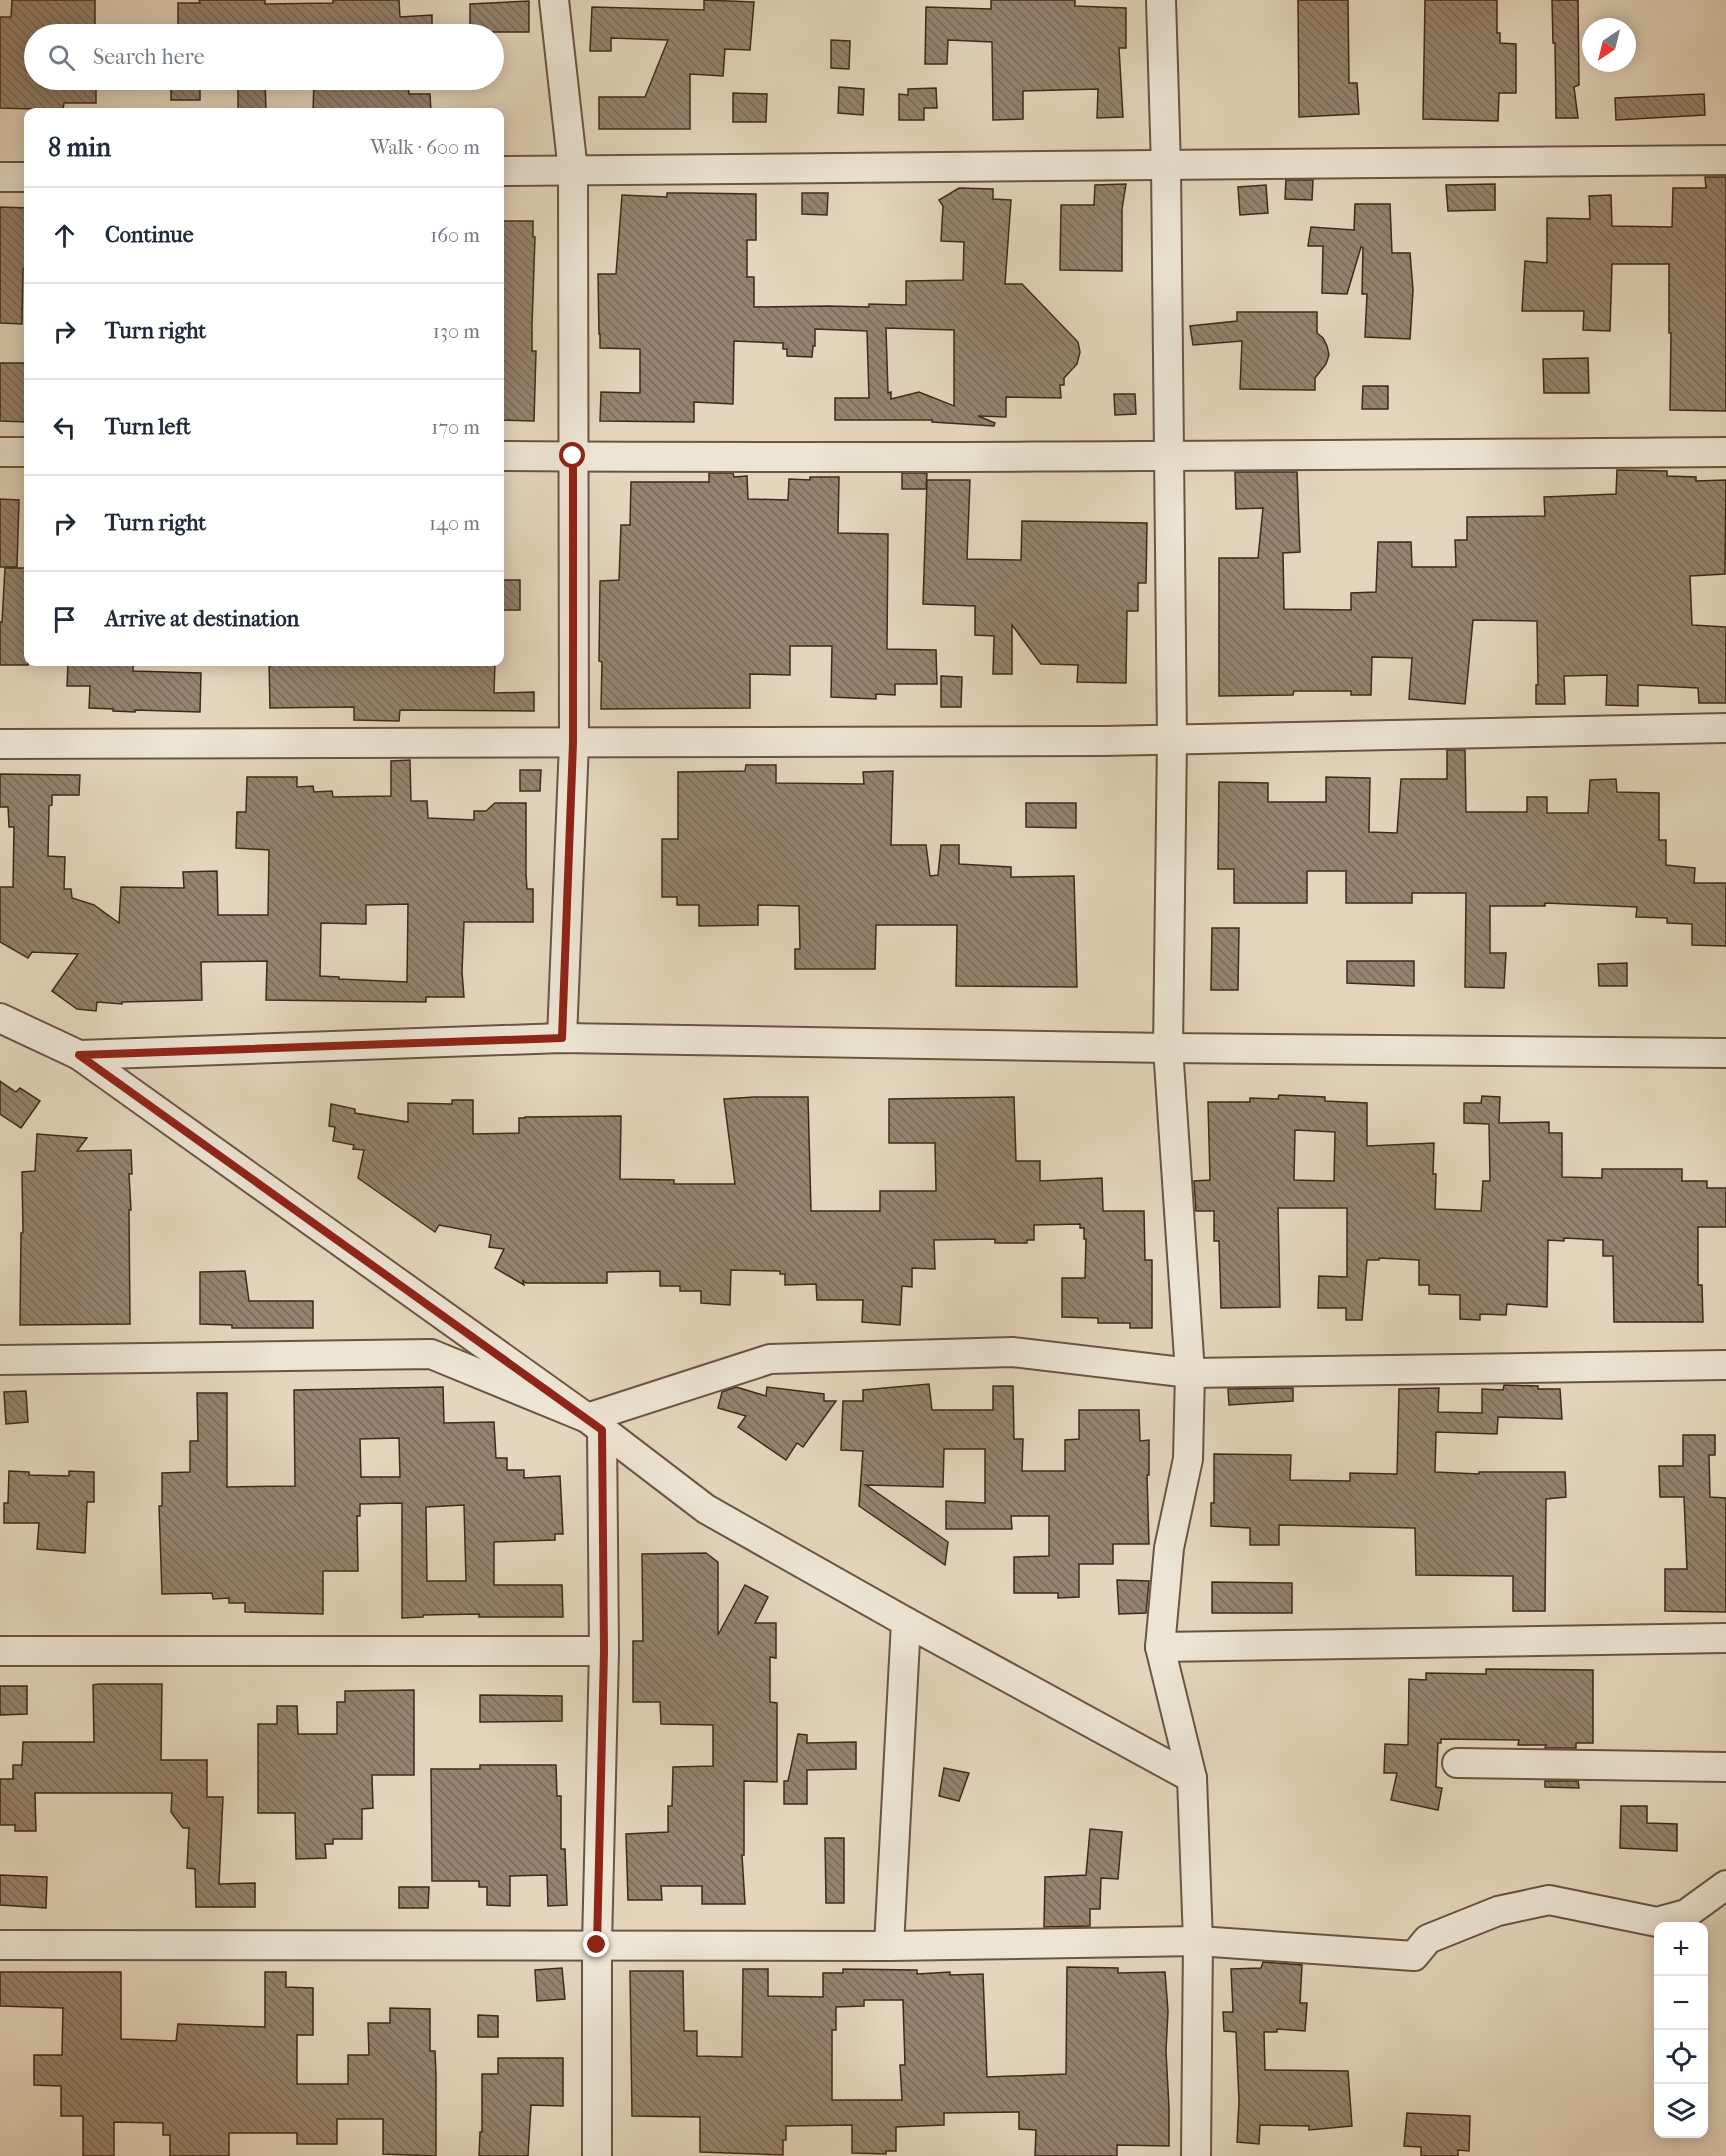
<!DOCTYPE html>
<html lang="en">
<head>
<meta charset="utf-8">
<style>
  body { margin:0; font-family:"IM FELL French Canon",serif; background:#f2f2f3; color:#1f2937 }
  .controls { position:absolute; right:18px; bottom:18px; display:grid; overflow:hidden; border-radius:12px; box-shadow:0 3px 15px #0003 }
  .controls button { width:54px; height:54px; display:grid; place-items:center; padding:0; border:0; border-bottom:2px solid #e0e1e3; background:#fff; color:#1f2937; font:30px sans-serif }
  .compass { position:absolute; left:1582px; top:18px; width:54px; height:54px; border-radius:50%; background:#fff; box-shadow:0 3px 15px #0003; rotate:215deg }
  .stop { position:absolute; width:18px; height:18px; margin:-14px; border:4px solid #8f2418; border-radius:50%; background:#fff }
  .stop.end { background:#8f2418; border-color:#fff; box-shadow:0 2px 6px #0008 }
  .list { margin:0; padding:0; list-style:none }
  h2 { display:flex; justify-content:space-between; align-items:center; height:78px; margin:0; padding:0 24px; font-size:26px }
  h2 small { font-size:20px; font-weight:400; color:#747a83 }
  .list li { display:grid; grid-template-columns:39px 1fr auto; gap:18px; align-items:center; box-sizing:border-box; height:96px; padding:0 24px; border-top:2px solid #e0e1e3 }
  .list b { display:block; font-size:22px; white-space:nowrap }
  .list em { font-size:20px; font-style:normal; color:#747a83 }
  .icon { flex:none; width:33px; height:33px; fill:none; stroke:currentColor; stroke-width:2; stroke-linecap:round; stroke-linejoin:round }
  .map { position:relative; flex:none; width:1726px; height:2156px; overflow:hidden }
  .search { position:absolute; background:#fff; box-shadow:0 3px 15px #0003; left:24px; top:24px; width:480px; height:66px; display:flex; align-items:center; gap:15px; box-sizing:border-box; padding:0 21px; border-radius:33px; color:#747a83; font-size:22px }
  .panel { position:absolute; background:#fff; box-shadow:0 3px 15px #0003; left:24px; top:108px; width:480px; height:558px; border-radius:12px }
  .map>svg:first-child { display:block }
  .building { fill:url(#building-back-hatch); stroke:#41291a; stroke-width:1.5; fill-rule:evenodd }
  .lines { fill:none; stroke-linecap:round; stroke-linejoin:round }
  .street-casing { stroke:#6a5442; stroke-width:32 }
  .street { stroke:#ede4d3; stroke-width:28 }
  .route { stroke:#8f2418; stroke-width:8 }
</style>
</head>
<body>
<div class="map">
<svg width="1726" height="2156" viewBox="0 0 1726 2156">
  <defs>
    <pattern id="building-back-hatch" width="6" height="6" patternUnits="userSpaceOnUse" patternTransform="scale(1.5)"><rect width="6" height="6" fill="#96826e"/><path d="M-1 5l2 2M0 0l6 6M5-1l2 2" fill="none" stroke="#7c6a5a"/></pattern>
  </defs>
  <rect width="100%" height="100%" fill="#e4d5bc"/>
  <filter id="stains"><feTurbulence type="fractalNoise" baseFrequency=".00333" numOctaves="4"/><feColorMatrix values="0 0 0 0 .2 0 0 0 0 .09 0 0 0 0 .02 0 0 0 .5 -.17"/></filter>
  <radialGradient id="worn" r=".72"><stop offset=".6" stop-color="#630" stop-opacity="0"/><stop offset="1" stop-color="#630" stop-opacity=".3"/></radialGradient>
  <g class="building">
    <polygon points="12,0 95,0 95,34 34,34 34,80 96,80 96,103 64,103 63,110 0,108 0,17 11,17"/>
    <polygon points="199,0 265,0 265,4 333,3 333,0 399,0 400,17 432,15 432,34 307,34 307,31 265,30 265,34 178,34 178,3 200,3"/>
    <polygon points="704,0 754,2 750,50 725,49 723,76 690,74 690,129 599,129 599,97 645,97 668,40 611,38 611,51 590,51 592,7 704,10"/>
    <polygon points="991,0 1075,0 1075,6 1126,8 1126,48 1119,48 1123,117 1097,118 1098,89 1023,91 1023,119 993,120 992,42 948,40 947,64 925,64 926,7 991,9"/>
    <polygon points="1298,0 1348,0 1349,83 1357,83 1359,114 1299,117"/>
    <polygon points="1425,0 1497,0 1497,33 1500,33 1500,43 1516,44 1516,93 1499,93 1498,121 1423,119"/>
    <polygon points="1552,0 1578,0 1579,85 1574,87 1578,118 1556,118 1555,43 1553,43"/>
    <polygon points="529,1 529,32 470,32 470,4"/>
    <polygon points="831,40 850,41 849,69 831,68"/>
    <rect x="171" y="80" width="29" height="20"/>
    <polygon points="238,80 265,80 266,112 238,112"/>
    <polygon points="314,80 401,80 401,82 408,82 409,94 430,94 431,112 313,112"/>
    <polygon points="839,87 864,89 863,115 838,113"/>
    <polygon points="936,88 937,108 924,108 924,120 899,120 899,94 908,95 908,89"/>
    <polygon points="733,93 767,94 766,122 733,122"/>
    <polygon points="1704,94 1705,115 1616,120 1615,98"/>
    <polygon points="1705,177 1726,177 1726,411 1670,410 1671,333 1669,333 1669,264 1612,264 1610,331 1583,330 1584,311 1522,311 1525,261 1547,263 1547,218 1590,219 1589,196 1611,195 1612,226 1672,227 1673,188 1706,188"/>
    <polygon points="1286,180 1313,180 1312,200 1285,199"/>
    <polygon points="1126,184 1122,209 1122,271 1060,270 1061,205 1094,205 1095,185"/>
    <polygon points="1495,184 1495,210 1448,211 1446,185"/>
    <polygon points="1266,185 1268,213 1240,215 1238,187"/>
    <path d="M959,188l34,1v10l18,1 -6,84h17l56,58 2,10 -3,12 -13,14v7h-4l1,13 -55,-1v20l-28,-1 17,7 -1,3 -62,-4v-2h-97v-22h34l-2,-67 -52,-2v17h-2l-1,11 -25,-1v-7h-4v-6l-49,-2 -1,63 -39,-2v20l-94,-1 1,-29 39,1v-44l-40,-1v-14h-1l-1,-60h18l6,-79 45,2v-4h23l66,1v46h-9v37h7v30l74,-1 41,1v-3l37,1v-24l57,-1 1,-38 -23,-1 2,-35 -4,-6zM886,328l68,2v76l-35,-14 -28,7v-7l-3,1z"/>
    <polygon points="802,193 828,193 827,215 802,214"/>
    <polygon points="1355,204 1390,204 1392,253 1410,253 1413,290 1410,339 1365,337 1367,294 1362,294 1363,248 1361,247 1347,294 1322,293 1323,246 1308,246 1311,227 1354,230"/>
    <polygon points="0,207 28,208 25,269 23,269 22,324 0,323"/>
    <polygon points="500,221 533,221 533,237 535,237 532,325 532,351 536,351 534,421 500,420"/>
    <polygon points="1237,312 1317,312 1317,333 1323,338 1327,346 1329,355 1326,364 1315,378 1315,390 1240,389 1242,341 1193,345 1190,326 1237,321"/>
    <polygon points="1588,358 1589,393 1544,393 1543,359"/>
    <polygon points="0,363 28,363 28,422 0,421"/>
    <polygon points="1363,386 1388,386 1388,409 1362,409"/>
    <polygon points="1114,394 1135,394 1136,414 1115,415"/>
    <polygon points="1617,470 1667,471 1667,476 1696,477 1696,481 1726,480 1725,574 1690,576 1692,625 1726,627 1726,703 1699,703 1698,688 1638,685 1638,706 1606,705 1607,675 1564,676 1565,704 1536,704 1536,685 1538,685 1537,621 1473,620 1465,704 1409,699 1412,658 1372,657 1371,695 1351,695 1351,691 1294,691 1293,695 1219,696 1219,558 1258,558 1263,508 1236,509 1235,472 1297,472 1300,552 1283,553 1284,609 1351,610 1351,593 1376,592 1378,542 1411,542 1412,567 1456,567 1455,540 1467,540 1467,517 1545,516 1544,497 1616,494"/>
    <polygon points="709,473 733,473 734,477 747,476 748,499 788,500 789,479 810,480 810,477 839,477 838,533 888,534 887,649 936,650 937,684 895,684 895,695 876,694 876,699 831,697 832,646 790,646 790,675 750,674 750,708 601,709 602,662 599,661 600,581 619,580 621,525 630,525 631,482 709,482"/>
    <polygon points="902,473 927,473 926,489 902,489"/>
    <polygon points="927,480 970,480 967,559 1021,560 1022,521 1147,523 1146,583 1138,583 1138,611 1127,611 1126,683 1077,682 1078,665 1041,664 1012,625 1012,674 993,674 994,636 975,635 975,606 923,604"/>
    <polygon points="0,499 19,500 17,567 0,567"/>
    <polygon points="5,568 28,568 28,665 0,665 0,622 2,622"/>
    <rect x="500" y="580" width="20" height="30"/>
    <polygon points="68,662 133,662 133,671 201,673 200,712 135,710 135,712 113,711 113,709 89,708 90,686 67,686"/>
    <polygon points="269,662 495,662 494,693 534,692 534,711 400,710 399,721 354,720 354,707 270,708"/>
    <polygon points="941,676 962,677 961,707 941,707"/>
    <polygon points="1447,750 1465,750 1466,812 1527,812 1527,797 1547,797 1547,813 1588,813 1590,780 1616,779 1617,792 1659,793 1659,840 1666,840 1666,865 1695,868 1694,883 1726,883 1726,946 1692,945 1692,924 1667,923 1667,918 1636,917 1637,907 1545,903 1545,906 1490,906 1490,953 1506,953 1504,988 1465,987 1466,893 1412,893 1412,903 1346,903 1346,871 1307,871 1307,903 1234,903 1234,869 1218,869 1219,782 1268,783 1268,802 1326,802 1326,777 1370,778 1369,832 1397,833 1401,779 1447,779"/>
    <path d="M410,760l1,41h16l1,17 46,2v-9h12l9,-8h31v71l1,15h6v33h-69l-2,50 2,25h-38v5l-160,-2 1,-39 -66,1 1,38 -80,2v2l-25,-2 -1,9 -19,-2 -25,-18 26,-37 -46,-2 -4,6 -28,-16v-55h13l1,-60h-5l-1,-20h-8v-33l80,1 -1,20h-27v10l-3,1 -1,50 17,1 -1,32h7l1,9 22,7 25,18 2,-36 63,1 -1,-16 34,-1 1,44h50l1,-65 -33,-2 1,-36h9l1,-35h50v10l16,-1 1,6 18,-1 1,6 58,-1v-35zM408,904l-1,78 -68,-3v-2l-19,-1 1,-53 45,1v-19z"/>
    <polygon points="746,765 776,765 776,783 864,784 863,772 893,771 891,845 926,845 930,876 938,875 941,845 959,845 959,864 1011,867 1011,877 1074,876 1077,987 956,986 957,925 876,925 875,969 795,969 795,949 800,949 799,906 758,905 758,925 699,926 699,905 677,905 677,897 662,897 662,839 678,839 678,772 745,771"/>
    <polygon points="520,770 541,770 540,791 520,791"/>
    <polygon points="1026,803 1076,803 1076,828 1026,827"/>
    <polygon points="1212,928 1239,928 1238,990 1211,990"/>
    <polygon points="1347,961 1414,961 1414,986 1347,983"/>
    <polygon points="1627,963 1627,986 1599,986 1598,964"/>
    <polygon points="0,1081 16,1092 20,1088 40,1101 21,1128 0,1114"/>
    <path d="M1279,1095l46,2v4l42,2v43l67,-3 -1,31h3l-1,35 46,2 2,-30h7l-1,-57 -25,-1v-20h17l1,-7 18,1 -1,26 50,-1v11h13v44l40,1v-9h80v12h25v7h19v39h-28v58h4l1,37h-89l-1,-66h-10v-16l-39,-2v3l-16,-1 -1,67 -40,-3 -1,11 -26,-1v6l-20,-1v-24l-31,-1v-9h-10v-25l-40,-2v2h-12l-5,60h-16v-12h-28l1,-32 28,1v-69h-69l2,99 -59,1 -2,-67h-5v-30h-18l-2,-29v-1l16,-1 -2,-78h42v-4l28,1zM1295,1130l40,2 -1,49 -40,-1z"/>
    <polygon points="754,1097 808,1097 811,1211 880,1211 880,1191 936,1191 935,1143 889,1143 889,1099 1014,1097 1016,1161 1040,1161 1040,1181 1102,1178 1103,1211 1144,1211 1145,1260 1152,1260 1152,1328 1130,1328 1130,1323 1098,1323 1098,1318 1062,1317 1062,1278 1085,1278 1086,1239 1084,1239 1084,1228 1080,1228 1080,1224 1034,1225 1034,1240 1027,1240 1027,1243 995,1243 995,1239 934,1240 935,1269 912,1268 912,1287 902,1286 900,1325 862,1322 863,1300 817,1300 816,1284 785,1285 785,1274 780,1274 780,1271 731,1270 730,1305 701,1303 701,1291 680,1291 680,1286 660,1286 660,1271 607,1272 607,1283 526,1283 523,1281 524,1285 495,1268 504,1249 489,1247 491,1235 439,1225 435,1232 358,1178 364,1150 353,1149 354,1145 333,1141 335,1127 329,1126 331,1104 355,1109 355,1113 408,1122 408,1103 452,1104 452,1100 473,1100 473,1134 519,1133 519,1118 525,1118 525,1117 621,1116 620,1179 674,1180 674,1184 735,1184 724,1099"/>
    <polygon points="37,1134 87,1138 77,1151 131,1150 132,1174 129,1174 131,1210 129,1210 130,1324 20,1325 21,1233 23,1233 22,1172 35,1171"/>
    <polygon points="245,1271 249,1301 313,1301 313,1328 232,1328 232,1325 200,1324 200,1272"/>
    <polygon points="929,1384 932,1410 993,1410 993,1386 1013,1386 1014,1439 1023,1439 1022,1471 1065,1471 1065,1440 1079,1439 1079,1410 1139,1410 1140,1441 1149,1440 1149,1475 1147,1475 1149,1544 1113,1544 1113,1564 1079,1564 1079,1597 1058,1598 1058,1593 1014,1593 1014,1557 1049,1556 1049,1516 1011,1516 1012,1529 946,1529 946,1501 985,1503 985,1449 944,1449 943,1487 866,1485 948,1542 945,1565 859,1506 863,1451 841,1450 843,1401 863,1401 863,1390"/>
    <polygon points="1504,1385 1538,1386 1538,1389 1560,1389 1562,1419 1498,1417 1497,1434 1436,1432 1435,1472 1479,1474 1479,1472 1565,1472 1566,1497 1546,1499 1545,1611 1513,1611 1513,1576 1416,1575 1415,1528 1279,1525 1279,1545 1250,1545 1250,1528 1211,1526 1211,1503 1214,1503 1214,1454 1291,1455 1290,1480 1350,1481 1350,1473 1397,1474 1399,1389 1439,1388 1438,1412 1482,1413 1482,1389 1503,1390"/>
    <path d="M443,1387l1,36 50,-1 2,36h11v12h17v8l36,-2 3,58h-8v6l-61,2v43h68l1,32h-84v-3l-56,1v2l-21,1v-115l-42,1v12h-3l1,55h-35v43l-78,-2v-9h-16v-5l-16,1 -1,-6 -50,1 -3,-88h3v-33l28,-1v-31h8l-1,-48h30v94l68,-1 -1,-96zM399,1438l1,39h-39l-1,-38zM464,1505l2,76h-39l-1,-74z"/>
    <polygon points="736,1387 766,1396 767,1387 824,1394 824,1401 836,1401 803,1447 797,1443 786,1460 738,1427 746,1416 718,1408 722,1392"/>
    <polygon points="1293,1388 1293,1401 1229,1405 1228,1389"/>
    <polygon points="26,1391 28,1422 6,1424 4,1392"/>
    <polygon points="1683,1435 1715,1435 1715,1455 1709,1455 1710,1497 1726,1498 1726,1612 1665,1611 1665,1569 1687,1569 1684,1497 1660,1497 1659,1466 1683,1466"/>
    <polygon points="9,1471 29,1472 29,1475 69,1476 69,1471 94,1472 94,1502 87,1502 85,1553 37,1549 39,1523 4,1523 4,1503 8,1503"/>
    <polygon points="706,1553 718,1562 718,1635 745,1585 768,1597 755,1623 776,1623 776,1658 770,1657 770,1702 777,1703 777,1782 744,1781 744,1855 742,1855 745,1904 702,1904 702,1886 661,1886 662,1900 628,1900 626,1834 668,1832 668,1806 672,1806 673,1767 713,1766 713,1725 661,1724 660,1702 633,1702 633,1641 643,1641 642,1554"/>
    <polygon points="1117,1580 1149,1581 1146,1613 1119,1614"/>
    <polygon points="1212,1582 1292,1583 1292,1613 1212,1613"/>
    <polygon points="1486,1669 1593,1670 1593,1743 1576,1743 1576,1748 1545,1748 1546,1745 1518,1745 1519,1740 1441,1739 1441,1743 1438,1743 1436,1787 1442,1788 1438,1810 1391,1800 1397,1773 1384,1773 1385,1744 1408,1745 1409,1679 1426,1680 1426,1673 1486,1674"/>
    <polygon points="99,1684 162,1684 161,1760 207,1760 207,1797 223,1797 219,1884 255,1883 255,1907 196,1907 195,1869 187,1868 189,1828 183,1828 171,1812 172,1793 35,1793 36,1831 15,1831 15,1825 0,1825 0,1779 13,1779 13,1765 22,1765 23,1742 94,1742 93,1685"/>
    <polygon points="0,1686 27,1686 27,1714 0,1715"/>
    <polygon points="414,1690 414,1775 372,1775 373,1808 362,1809 362,1839 333,1839 333,1844 325,1844 326,1858 296,1859 295,1813 258,1813 258,1724 277,1724 277,1706 297,1706 298,1734 337,1734 337,1702 345,1702 345,1691"/>
    <polygon points="480,1695 562,1696 562,1721 480,1722"/>
    <polygon points="798,1734 807,1735 807,1743 856,1742 856,1769 807,1770 807,1804 784,1804 784,1781 788,1781"/>
    <polygon points="480,1765 556,1765 557,1796 561,1796 561,1849 565,1849 567,1905 548,1906 547,1875 510,1876 510,1906 487,1905 487,1887 479,1887 479,1881 432,1881 431,1769 480,1769"/>
    <polygon points="944,1768 969,1773 959,1801 939,1796"/>
    <polygon points="1545,1781 1578,1781 1579,1788 1545,1787"/>
    <polygon points="1621,1806 1647,1806 1647,1823 1677,1824 1677,1851 1620,1848"/>
    <polygon points="1090,1829 1122,1832 1118,1879 1101,1878 1100,1909 1090,1909 1090,1926 1044,1927 1045,1877 1086,1875"/>
    <polygon points="825,1838 844,1838 844,1903 826,1903"/>
    <polygon points="0,1875 47,1877 46,1908 0,1905"/>
    <polygon points="399,1887 429,1887 428,1908 399,1908"/>
    <polygon points="1263,1962 1302,1965 1300,2003 1307,2003 1305,2031 1277,2029 1277,2032 1264,2032 1265,2070 1348,2071 1352,2126 1309,2130 1309,2126 1260,2125 1259,2144 1237,2142 1239,2101 1236,2032 1224,2031 1223,2012 1233,2012 1231,1969 1261,1968"/>
    <path d="M1067,1967l51,1v5l47,-1 3,39 -2,40 3,57v38l-52,-1v11h-82l1,-26 -17,-1v-17l-75,1v12l-48,2v24h-10v3l-34,-1v-28l-66,1v14h-3v15l-83,-3v-35l-68,-1 -2,-145h53l1,60h13v25l45,1 1,-88h25v27l55,1v-24h20v-4l74,1v4l33,-2v3l33,-1 4,103 79,-3zM864,2000h39l2,65h-5l2,35h-70v-70h4v-23l28,-1z"/>
    <polygon points="562,1968 565,1999 537,2001 535,1970"/>
    <polygon points="0,1972 121,1972 121,2039 176,2041 178,2024 265,2027 265,1972 286,1972 286,1987 313,1988 313,2035 297,2035 297,2084 348,2084 348,2055 369,2055 368,2023 390,2023 390,2008 430,2009 430,2051 435,2051 436,2074 436,2156 383,2154 383,2119 337,2119 337,2144 297,2144 297,2133 229,2133 229,2156 170,2156 170,2135 163,2135 163,2123 114,2122 114,2156 83,2156 83,2116 61,2116 61,2086 34,2085 34,2055 62,2055 63,2008 0,2006"/>
    <polygon points="478,2015 498,2016 498,2037 478,2037"/>
    <polygon points="498,2058 563,2058 563,2106 531,2105 528,2156 479,2156 480,2132 482,2132 482,2074 498,2074"/>
    <polygon points="1407,2113 1470,2116 1469,2151 1458,2150 1458,2156 1421,2156 1421,2147 1404,2146"/>
  </g>
  <g class="lines">
    <g class="street-casing">
      <g id="street">
        <polyline points="554,0 573,171 574,743 562,1038"/>
        <polyline points="1161,0 1166,166 1172,740 1168,1048 1190,1373 1188,1459 1169,1548 1160,1647 1192,1778 1198,1941 1196,2156"/>
        <polyline points="500,171 1726,160"/>
        <polyline points="0,177 28,177"/>
        <polyline points="0,452 28,452"/>
        <path d="M500,456c408,3 817,-1 1226,-4"/>
        <polyline points="0,744 1104,741 1726,728"/>
        <polyline points="0,1018 79,1055 587,1418 706,1509 906,1622 1192,1778"/>
        <polyline points="79,1055 562,1038 1168,1048 1726,1053"/>
        <polyline points="0,1360 431,1354 587,1418 770,1359 1012,1352 1190,1373 1726,1365"/>
        <polyline points="1160,1647 1726,1638"/>
        <polyline points="0,1651 604,1651"/>
        <polyline points="1457,1763 1726,1767"/>
        <polyline points="0,1945 889,1946 1198,1941 1414,1956 1428,1939 1498,1911 1549,1900 1657,1922 1686,1914 1726,1885"/>
        <polyline points="889,1946 906,1622"/>
        <polyline points="597,2156 597,1945 604,1651 602,1430"/>
      </g>
    </g>
    <use href="#street" class="street"/>
  </g>
  <g class="lines">
    <polyline class="route" points="573,456 573,743 562,1038 79,1055 602,1430 604,1651 597,1945"/>
  </g>
  <rect width="100%" height="100%" filter="url(#stains)"/>
  <rect width="100%" height="100%" fill="url(#worn)"/>
</svg>
<div class="controls">
<button>+</button>
<button>−</button>
<button><svg class="icon" aria-label="locate" viewBox="0 0 24 24"><circle cx="12" cy="12" r="6"/><path d="M12 2v4M12 18v4M2 12h4M18 12h4"/></svg></button>
<button><svg class="icon" aria-label="layers" viewBox="0 0 24 24"><path d="M12 4l9 5-9 5-9-5zM3 14l9 5 9-5"/></svg></button>
</div>
<svg class="compass" viewBox="-18 -18 36 36"><path d="M0-13l5 13h-10z" fill="#e53935"/><path d="M0 13l5-13h-10z" fill="#747a83"/></svg>
<div class="stop" style="left:573px;top:456px"></div>
<div class="stop end" style="left:597px;top:1945px"></div>
<div class="search"><svg class="icon" aria-label="search" viewBox="0 0 24 24"><circle cx="10" cy="10" r="6"/><path d="M15 15l6 6"/></svg>Search here</div>
<section class="panel">
<h2>8 min<small>Walk · 600 m</small></h2>
<ul class="list">
<li><svg class="icon" aria-label="ahead" viewBox="0 0 24 24"><path d="M12 20V5M6 11l6-6 6 6"/></svg><div><b>Continue</b></div><em>160 m</em></li>
<li><svg class="icon" aria-label="right" viewBox="0 0 24 24"><path d="M7 20v-9h11M14 6l5 5-5 5"/></svg><div><b>Turn right</b></div><em>130 m</em></li>
<li><svg class="icon" aria-label="left" viewBox="0 0 24 24"><path d="M17 20v-9H6M10 6l-5 5 5 5"/></svg><div><b>Turn left</b></div><em>170 m</em></li>
<li><svg class="icon" aria-label="right" viewBox="0 0 24 24"><path d="M7 20v-9h11M14 6l5 5-5 5"/></svg><div><b>Turn right</b></div><em>140 m</em></li>
<li><svg class="icon" aria-label="arrive" viewBox="0 0 24 24"><path d="M6 21V4h12l-3 4 3 4H6"/></svg><div><b>Arrive at destination</b></div></li>
</ul>
</section>
</div>
</body>
</html>
